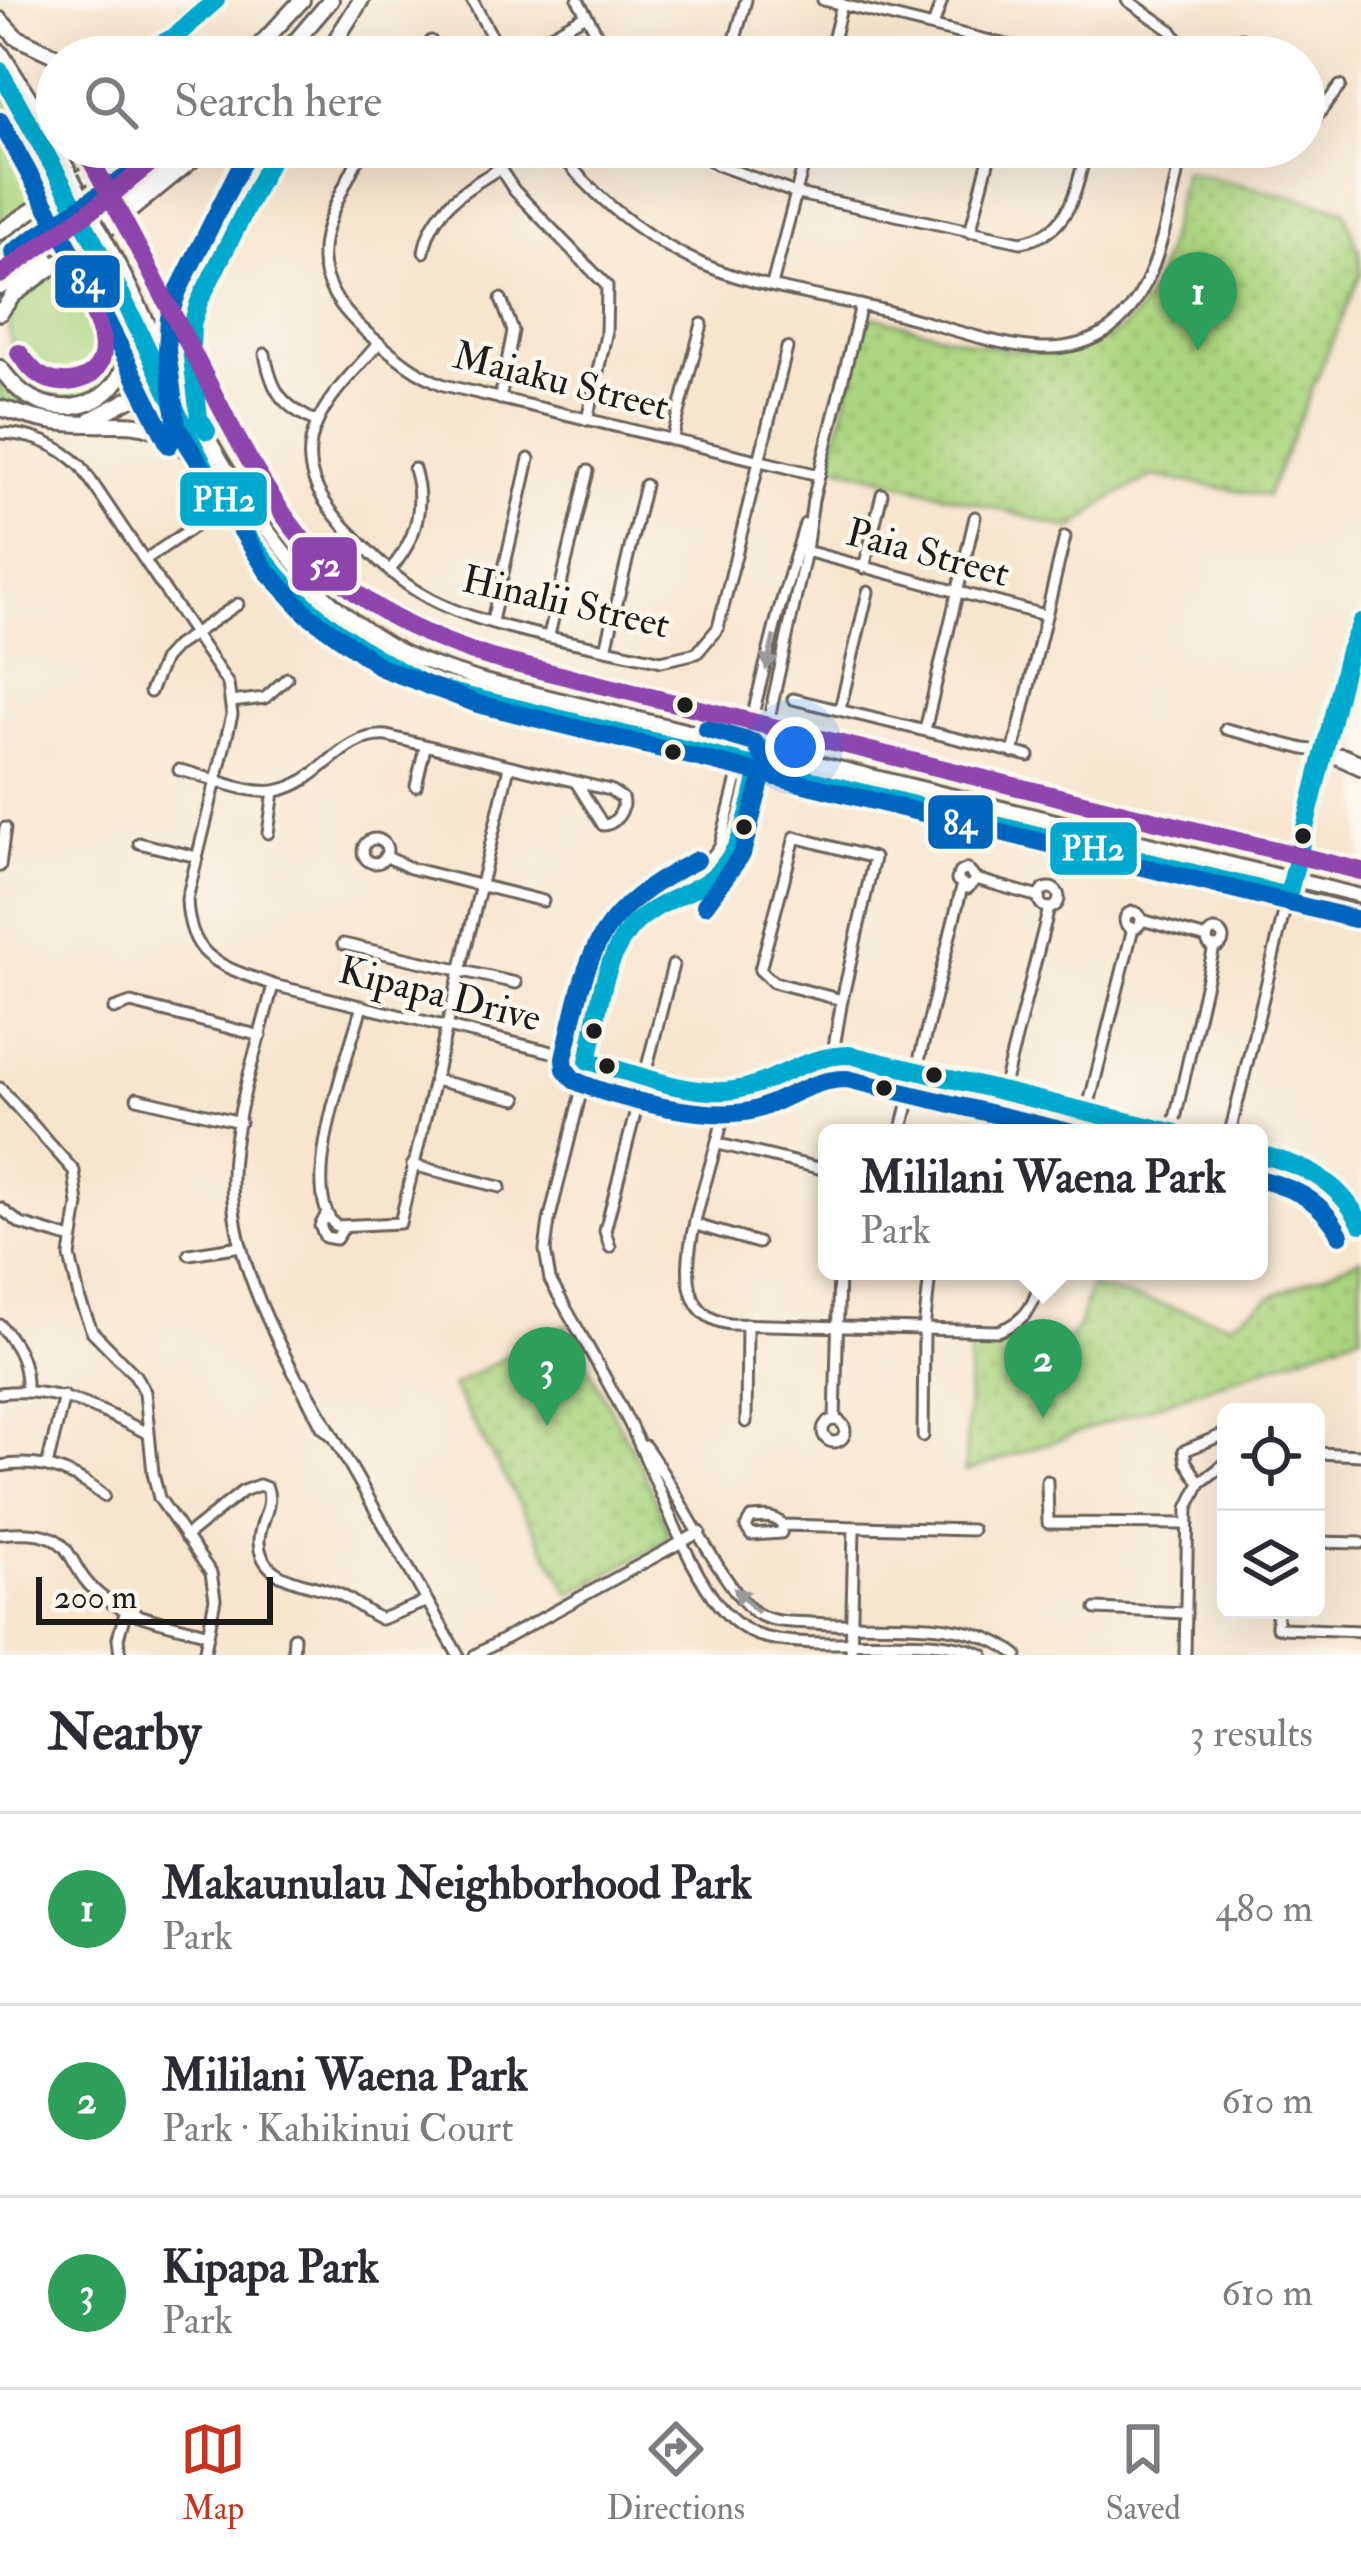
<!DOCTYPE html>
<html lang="en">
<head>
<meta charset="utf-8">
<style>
  body { margin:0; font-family:"IM FELL Double Pica",serif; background:#f7f7f7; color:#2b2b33 }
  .controls { position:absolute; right:36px; bottom:36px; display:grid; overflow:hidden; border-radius:18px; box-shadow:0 12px 48px #0002 }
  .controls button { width:108px; height:108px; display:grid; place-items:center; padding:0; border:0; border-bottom:3px solid #e1e1e2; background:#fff; color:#2b2b33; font:60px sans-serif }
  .scale { position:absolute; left:36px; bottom:30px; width:237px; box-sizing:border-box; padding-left:12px; border:6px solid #1c1c1c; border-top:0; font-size:33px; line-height:42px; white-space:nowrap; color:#1c1c1c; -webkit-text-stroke:9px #fbf7ec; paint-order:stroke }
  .you { position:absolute; left:795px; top:747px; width:42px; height:42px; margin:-30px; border:9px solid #fff; border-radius:50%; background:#1a73e8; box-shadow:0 0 0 18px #1a73e833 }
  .badge { display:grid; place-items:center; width:78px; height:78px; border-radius:50%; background:#c8321e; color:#fff; font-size:39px; font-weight:700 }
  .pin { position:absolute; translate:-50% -99px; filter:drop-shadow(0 3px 6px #0008) }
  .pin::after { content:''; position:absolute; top:63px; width:42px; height:36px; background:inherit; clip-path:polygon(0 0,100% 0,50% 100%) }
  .popup { position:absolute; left:818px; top:1124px; width:450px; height:156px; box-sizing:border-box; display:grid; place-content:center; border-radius:18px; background:#fff; filter:drop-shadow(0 3px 9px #0005); font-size:39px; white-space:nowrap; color:#7c7c81 }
  .popup b { font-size:45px; color:#2b2b33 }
  .popup::after { content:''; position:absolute; left:50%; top:100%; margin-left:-24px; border:24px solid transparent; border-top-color:#fff }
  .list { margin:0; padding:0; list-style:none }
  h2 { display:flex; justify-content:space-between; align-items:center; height:156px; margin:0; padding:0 48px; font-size:51px }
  h2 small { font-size:39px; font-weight:400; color:#7c7c81 }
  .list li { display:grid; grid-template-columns:78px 1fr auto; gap:36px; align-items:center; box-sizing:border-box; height:192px; padding:0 48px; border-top:3px solid #e1e1e2 }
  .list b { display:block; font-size:45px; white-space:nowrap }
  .list p { margin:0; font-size:39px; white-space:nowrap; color:#7c7c81 }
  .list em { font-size:39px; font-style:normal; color:#7c7c81 }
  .icon { flex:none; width:66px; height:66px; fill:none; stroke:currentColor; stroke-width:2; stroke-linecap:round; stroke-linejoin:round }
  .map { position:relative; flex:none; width:1361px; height:1655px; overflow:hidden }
  .search { position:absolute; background:#fff; box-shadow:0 12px 48px #0002; left:36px; right:36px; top:36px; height:132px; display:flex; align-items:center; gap:30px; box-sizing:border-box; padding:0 42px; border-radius:66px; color:#7c7c81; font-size:45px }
  .sheet { height:732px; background:#fff }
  nav { display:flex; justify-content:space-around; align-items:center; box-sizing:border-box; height:168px; border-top:3px solid #e1e1e2; background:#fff; font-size:33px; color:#7c7c81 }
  nav a { display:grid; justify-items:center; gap:6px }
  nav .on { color:#c8321e }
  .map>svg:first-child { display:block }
  .green { fill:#acd580; stroke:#64784e; stroke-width:3 }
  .park { fill:url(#park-dots); stroke:#64784e; stroke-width:3 }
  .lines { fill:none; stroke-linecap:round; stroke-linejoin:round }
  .minor-casing { stroke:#69625a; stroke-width:15 }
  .major-casing { stroke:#69625a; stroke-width:18 }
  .highway-casing { stroke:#69625a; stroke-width:20 }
  .minor { stroke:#fff; stroke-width:9 }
  .major { stroke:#fff; stroke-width:12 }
  .highway { stroke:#fff; stroke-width:14 }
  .major-bridge-casing { stroke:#69625a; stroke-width:18; stroke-linecap:butt }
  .major-bridge { stroke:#fff; stroke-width:12 }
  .bus-1-casing { stroke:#fbf7ec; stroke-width:27 }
  .bus-2-casing { stroke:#fbf7ec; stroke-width:27 }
  .bus-3-casing { stroke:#fbf7ec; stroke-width:27 }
  .bus-1 { stroke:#00a9ce; stroke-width:18 }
  .bus-2 { stroke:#0065bd; stroke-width:18 }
  .bus-3 { stroke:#8e44ad; stroke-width:18 }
  .oneway { fill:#999 }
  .bus-dot { fill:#1c1c1c; stroke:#fbf7ec; stroke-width:4.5 }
  .labels { text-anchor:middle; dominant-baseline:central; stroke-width:9; stroke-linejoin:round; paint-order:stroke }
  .street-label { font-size:39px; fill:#1c1c1c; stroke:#fbf7ec }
  .line-badge { stroke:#fbf7ec; stroke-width:4.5 }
  .badge-label { font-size:33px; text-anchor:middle; font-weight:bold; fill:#fff }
</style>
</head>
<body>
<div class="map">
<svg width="1361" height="1655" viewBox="0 0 1361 1655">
  <defs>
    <pattern id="park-dots" width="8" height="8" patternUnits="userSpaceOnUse" patternTransform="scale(3)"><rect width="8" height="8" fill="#acd580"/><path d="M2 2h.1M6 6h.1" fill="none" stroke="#93b66e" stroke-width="1.8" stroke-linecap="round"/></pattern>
  </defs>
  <rect width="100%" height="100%" fill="#fbf7ec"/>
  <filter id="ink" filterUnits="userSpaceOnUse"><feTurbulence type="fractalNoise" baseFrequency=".00833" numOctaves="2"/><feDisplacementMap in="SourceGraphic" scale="24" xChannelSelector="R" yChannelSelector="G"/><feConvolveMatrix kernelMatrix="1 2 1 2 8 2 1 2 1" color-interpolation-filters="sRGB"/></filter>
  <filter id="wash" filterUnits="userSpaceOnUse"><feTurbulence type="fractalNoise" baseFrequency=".004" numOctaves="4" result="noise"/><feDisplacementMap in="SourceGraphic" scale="48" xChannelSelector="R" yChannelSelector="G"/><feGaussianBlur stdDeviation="2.7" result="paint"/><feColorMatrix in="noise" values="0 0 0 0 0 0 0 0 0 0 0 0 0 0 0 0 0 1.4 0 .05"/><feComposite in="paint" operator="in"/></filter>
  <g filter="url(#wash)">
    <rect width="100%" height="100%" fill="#f7e5ce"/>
    <g class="green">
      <polygon points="0,82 49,176 40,198 0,221"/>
      <path d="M90,249c13,32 38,72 32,107 -13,82 -122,35 -113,-45 16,-28 56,-42 81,-62z"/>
      <path d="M132,343h7l18,34c-75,37 -73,46 -157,24v-23l26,24 74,3z"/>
    </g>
    <g class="park">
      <path d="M1184,171l160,38 15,42 2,22 -94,223 -113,-20 -45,23 -37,30 -242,-65 37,-146 9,-1c85,20 227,81 276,-29 16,-36 22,-79 32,-117z"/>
      <polygon points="1361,1258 1361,1334 965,1472 970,1344 1022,1330 1047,1364 1079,1325 1090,1286 1230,1323 1274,1295"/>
      <polygon points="566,1324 641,1466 668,1530 666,1541 571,1594 452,1386"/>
    </g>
  </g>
  <g filter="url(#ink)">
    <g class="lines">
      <g class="minor-casing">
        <g id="minor">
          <polyline points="472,0 503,57"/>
          <polyline points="578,0 610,57"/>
          <polyline points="823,0 1056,57"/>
          <polyline points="1127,0 1172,31 1188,57"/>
          <polyline points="933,26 942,0"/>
          <polyline points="431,41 441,57"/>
          <polyline points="512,57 586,15"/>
          <polyline points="730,57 746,0"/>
          <polyline points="829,57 842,4"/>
          <polyline points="1194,57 1241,38"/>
          <polyline points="1304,133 1340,86"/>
          <path d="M364,147c-40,80 -72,123 9,191 23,19 43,36 71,47l375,90"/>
          <polyline points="486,147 514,190 607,286 606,335 587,420"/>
          <path d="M555,147c35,46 81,84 132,110 62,31 136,38 203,55 45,11 104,34 150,36 25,1 50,-5 70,-19 50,-36 59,-125 73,-182"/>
          <path d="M690,147l28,18 80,29 223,48c50,-8 55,-53 66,-95"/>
          <polyline points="970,232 992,147"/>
          <path d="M424,252c7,-42 39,-62 73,-82"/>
          <polyline points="772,285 808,147"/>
          <path d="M861,305l-48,195 -7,51 -48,217 -22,76 -26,36 -63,33 -18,16 -14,27 -66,265 -4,29 5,30c28,51 59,101 84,153 27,55 45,116 80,166 12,17 30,33 50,38 63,16 165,-8 219,18"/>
          <path d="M379,343c-21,25 -49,50 -62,80 -19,42 1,76 30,106 24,24 46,49 76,66 59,35 169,49 238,66l36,-8 21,-25 69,-280"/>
          <path d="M265,354c7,38 17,52 52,68"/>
          <polyline points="500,399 513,331 501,299"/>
          <path d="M0,433c32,1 58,11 81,33l147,218 4,31 -45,184c2,62 36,67 86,86l433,104c58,7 84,-39 144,-34l326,78"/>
          <polyline points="672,440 702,324"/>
          <polyline points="802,550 1044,615"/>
          <polyline points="146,559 204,520"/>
          <polyline points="864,568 882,494"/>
          <path d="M389,571c26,-29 37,-63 25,-102"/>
          <polyline points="492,621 529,459"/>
          <polyline points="549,635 588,471"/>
          <polyline points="606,649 645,485"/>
          <polyline points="150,692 164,659 176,646 238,604"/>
          <polyline points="793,699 1029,756"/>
          <polyline points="231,702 265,698 287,678"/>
          <polyline points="840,709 868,592"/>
          <polyline points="1226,729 1304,749 1344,754 1361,761"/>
          <polyline points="925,730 975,517"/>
          <polyline points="1013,753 1065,537"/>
          <polyline points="1328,755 1361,770"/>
          <path d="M179,770c30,6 71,27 101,20 42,-9 61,-57 107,-54l223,54 12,8c4,12 -7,27 -19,27l-26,-41"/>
          <polyline points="416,786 425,747"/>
          <polyline points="268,833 274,792"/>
          <polygon points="795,837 874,858 842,1000 773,982 760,970"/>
          <circle cx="375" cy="851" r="12"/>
          <polyline points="139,843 197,857"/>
          <polyline points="385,856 410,868 543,901"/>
          <polyline points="0,866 5,828"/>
          <polyline points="976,879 968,888 957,880 959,873 967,869 976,879 1039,897"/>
          <polyline points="689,887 720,846 779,610 805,524"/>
          <circle cx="1049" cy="898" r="10"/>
          <circle cx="1133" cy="920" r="8"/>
          <polyline points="1142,920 1207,938"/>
          <circle cx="1215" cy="939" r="8"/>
          <polyline points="343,944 516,983"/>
          <path d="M273,985c-13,53 -32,109 -39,163 -14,101 45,194 88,279l9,8"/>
          <path d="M362,1006c-13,47 -65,185 -26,220l64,-3 109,-456"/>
          <polyline points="114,1009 131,1003 261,1036"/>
          <polyline points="833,1053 842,1000"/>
          <polyline points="434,1080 517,1099"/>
          <polyline points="0,1088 74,1171 78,1205 70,1256 80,1301 92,1331 135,1375 145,1392 153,1473 159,1498 211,1573 215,1599 204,1655"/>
          <path d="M726,1091c2,60 -88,219 4,233l268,7c31,-10 38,-31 45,-60"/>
          <polyline points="137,1098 240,1122"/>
          <polyline points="1087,1112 1133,928"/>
          <polyline points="1172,1132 1214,947"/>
          <polyline points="901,1133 962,887"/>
          <polyline points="992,1133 1049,908"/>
          <polyline points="1071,1133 1079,1111"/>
          <polyline points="1093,1133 1098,1115"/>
          <polyline points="1230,1133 1288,896"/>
          <polyline points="719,1144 827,1170"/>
          <path d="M1259,1154c47,12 81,22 102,70"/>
          <polyline points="412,1165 500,1187"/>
          <polyline points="0,1208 21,1224 72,1239"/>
          <polyline points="326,1215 320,1226 325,1237 336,1239 344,1227"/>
          <polyline points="696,1225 758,1243"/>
          <polyline points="610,1247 605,1231 673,965"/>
          <polyline points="189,1254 241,1246"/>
          <path d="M0,1325c18,21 27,38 26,65"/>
          <polyline points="303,1383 458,1655"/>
          <path d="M0,1393c55,-7 100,16 147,40"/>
          <circle cx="834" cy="1431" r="11"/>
          <polyline points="835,1420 839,1271"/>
          <polyline points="746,1422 747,1324"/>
          <polyline points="923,1436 924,1330 930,1273"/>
          <path d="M645,1446c28,36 82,151 113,168 15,9 36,8 53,9 64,5 154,-10 206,32"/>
          <polyline points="1316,1453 1361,1455"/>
          <path d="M0,1466c39,-7 74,5 104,30"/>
          <polyline points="47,1466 64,1396"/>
          <polyline points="1047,1481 1048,1523 1187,1524"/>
          <polyline points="1200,1483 1186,1462 1184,1451 1222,1435 1226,1443"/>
          <path d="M783,1525l-2,8 -30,2 -5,-8 5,-9c13,-1 23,-3 32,7l189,5"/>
          <path d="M0,1534c86,-9 57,31 105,65 28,19 68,25 100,34"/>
          <path d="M185,1537l58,-46 16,-6 8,3c7,20 -9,34 -8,55 3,41 53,39 82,52 14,7 26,18 40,24l44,-17"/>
          <polyline points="1316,1542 1361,1543"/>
          <polyline points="1096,1609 1186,1613"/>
          <polyline points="1277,1610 1277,1627 1281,1628 1361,1631"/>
          <polyline points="120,1655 118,1638 126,1610"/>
          <polyline points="293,1655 294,1637"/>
          <polyline points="475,1655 700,1532"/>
          <polyline points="851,1655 854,1528"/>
          <polyline points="1185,1655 1188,1508 1200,1483 1226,1463"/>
        </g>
      </g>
      <g class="major-casing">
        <g id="major">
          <polyline points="0,71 60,182"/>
          <polyline points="41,116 72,177"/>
          <path d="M109,246c70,132 146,323 281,399 29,17 62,26 94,36l877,215"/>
          <path d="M117,287c72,143 132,315 287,388 27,14 57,20 87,27l870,212"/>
          <polyline points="1291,883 1349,651 1361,623"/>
        </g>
      </g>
      <g class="highway-casing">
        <g id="highway">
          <polyline points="0,20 16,37 58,57"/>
          <polyline points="0,52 43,120"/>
          <polyline points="136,57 176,36 216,0"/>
          <polyline points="249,57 302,0"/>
          <polyline points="282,57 331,0"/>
          <polyline points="325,57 361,0"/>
          <polyline points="91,231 191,147"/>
          <polyline points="0,232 128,147"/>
          <polyline points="0,254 46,229 153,147"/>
          <polyline points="0,287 48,260"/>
          <polyline points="0,313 13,295 116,222 208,147"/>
          <path d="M0,368c10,13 20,25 35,32 39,20 89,-3 91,-48 2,-32 -18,-69 -27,-100"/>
          <path d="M0,408c19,5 36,12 55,14 81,9 87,-17 154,49"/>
          <polyline points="199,418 191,349 192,325 199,302 277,147"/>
          <polyline points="92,419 164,381 171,368 169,359"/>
        </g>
      </g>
      <use href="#minor" class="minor"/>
      <use href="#major" class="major"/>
      <use href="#highway" class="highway"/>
      <g class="major-bridge-casing">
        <g id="major-bridge">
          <polyline points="72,177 109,246"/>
          <polyline points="60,182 99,252"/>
        </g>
      </g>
      <use href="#major-bridge" class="major-bridge"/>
      <g class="bus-1-casing">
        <g id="bus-1">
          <polyline points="136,57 176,36 216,0"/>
          <path d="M0,71c41,75 84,148 122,225 55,110 102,242 200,323 34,28 70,48 108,68l858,209 61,-245 12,-28"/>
          <polyline points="207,431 199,418 191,349 192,325 199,302 277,147"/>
          <path d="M763,749c-11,47 -16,112 -64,137 -24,13 -52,22 -70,44 -29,36 -31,88 -41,131 45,11 100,36 147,29 42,-7 68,-35 115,-35l326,78"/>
          <path d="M1259,1154c46,12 79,26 102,70"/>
        </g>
      </g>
      <g class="bus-2-casing">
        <g id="bus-2">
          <polyline points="0,121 78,263 169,445"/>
          <polyline points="250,147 178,291 169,318 167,350 177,427 267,571 307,614 382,668 478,704 1355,919"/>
          <polyline points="13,252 141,167"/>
          <path d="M697,860c-103,52 -109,90 -133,198l1,11 9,11c42,20 140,43 184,29 31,-11 55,-30 89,-30l226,54"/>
          <polyline points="705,905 742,854 766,762 755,743 706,729"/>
          <path d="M1259,1179c37,10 63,21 81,56"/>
        </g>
      </g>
      <g class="bus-3-casing">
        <g id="bus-3">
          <path d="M84,147c36,67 72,134 107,202 41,80 80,166 147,229 43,39 97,62 153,80l870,213"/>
          <polyline points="0,275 101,203 170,147"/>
          <path d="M19,353c6,8 12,16 19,21 25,17 65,7 65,-26 0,-19 -12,-38 -17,-55"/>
        </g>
      </g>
      <use href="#bus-1" class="bus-1"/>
      <use href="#bus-2" class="bus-2"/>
      <use href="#bus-3" class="bus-3"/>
    </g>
    <defs><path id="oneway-solid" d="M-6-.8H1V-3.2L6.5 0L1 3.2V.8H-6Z" transform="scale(3)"/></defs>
    <g class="oneway">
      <use href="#oneway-solid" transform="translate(770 653) rotate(103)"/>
      <use href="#oneway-solid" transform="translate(746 1600) rotate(-134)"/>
    </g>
  </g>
  <g class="bus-dot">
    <circle cx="685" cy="705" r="10"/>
    <circle cx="673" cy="752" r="10"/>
    <circle cx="744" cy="827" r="10"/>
    <circle cx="1303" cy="836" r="10"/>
    <circle cx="594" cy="1031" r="10"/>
    <circle cx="607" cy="1066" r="10"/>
    <circle cx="934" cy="1075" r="10"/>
    <circle cx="884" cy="1088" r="10"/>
  </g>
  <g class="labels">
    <g class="street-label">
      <text transform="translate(561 381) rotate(14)">Maiaku Street</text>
      <text transform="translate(928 553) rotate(15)">Paia Street</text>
      <text transform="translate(566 602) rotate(13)">Hinalii Street</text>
      <text transform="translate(440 994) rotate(14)">Kipapa Drive</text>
    </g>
  </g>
  <g class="line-badge">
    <rect x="53" y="253" width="69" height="57" rx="12" fill="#0065bd"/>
    <rect x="178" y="470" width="91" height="58" rx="12" fill="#00a9ce"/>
    <rect x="290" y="535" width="69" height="58" rx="12" fill="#8e44ad"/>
    <rect x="926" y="793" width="69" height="58" rx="12" fill="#0065bd"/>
    <rect x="1048" y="820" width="91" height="57" rx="12" fill="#00a9ce"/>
  </g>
  <g class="badge-label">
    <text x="87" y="293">84</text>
    <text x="224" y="511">PH2</text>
    <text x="325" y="576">52</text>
    <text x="960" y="834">84</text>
    <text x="1093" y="860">PH2</text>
  </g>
</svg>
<div class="controls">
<button><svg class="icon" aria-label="locate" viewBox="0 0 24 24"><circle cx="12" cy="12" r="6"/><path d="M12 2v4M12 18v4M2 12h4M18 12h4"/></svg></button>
<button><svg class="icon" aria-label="layers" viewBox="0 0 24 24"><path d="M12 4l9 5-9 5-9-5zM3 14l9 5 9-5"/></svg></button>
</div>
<div class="scale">200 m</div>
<div class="you"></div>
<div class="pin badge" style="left:1198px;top:351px;background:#2e9e5b">1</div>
<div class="pin badge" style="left:1043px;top:1418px;background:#2e9e5b">2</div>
<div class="popup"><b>Mililani Waena Park</b>Park</div>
<div class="pin badge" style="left:547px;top:1426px;background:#2e9e5b">3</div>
<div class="search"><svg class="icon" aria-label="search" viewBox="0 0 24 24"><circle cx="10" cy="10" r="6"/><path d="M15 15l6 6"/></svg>Search here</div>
</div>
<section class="sheet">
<h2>Nearby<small>3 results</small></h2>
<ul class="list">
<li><span class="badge" style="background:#2e9e5b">1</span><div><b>Makaunulau Neighborhood Park</b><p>Park</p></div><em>480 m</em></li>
<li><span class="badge" style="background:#2e9e5b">2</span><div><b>Mililani Waena Park</b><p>Park · Kahikinui Court</p></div><em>610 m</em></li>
<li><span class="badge" style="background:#2e9e5b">3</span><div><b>Kipapa Park</b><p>Park</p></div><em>610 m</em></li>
</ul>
</section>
<nav>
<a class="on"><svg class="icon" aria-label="map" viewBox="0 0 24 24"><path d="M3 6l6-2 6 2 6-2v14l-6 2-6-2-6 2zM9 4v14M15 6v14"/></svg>Map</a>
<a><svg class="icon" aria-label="directions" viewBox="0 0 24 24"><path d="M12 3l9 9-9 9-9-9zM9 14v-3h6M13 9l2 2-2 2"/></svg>Directions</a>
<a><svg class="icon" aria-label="saved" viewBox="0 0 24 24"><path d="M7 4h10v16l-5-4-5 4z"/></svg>Saved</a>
</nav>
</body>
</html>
